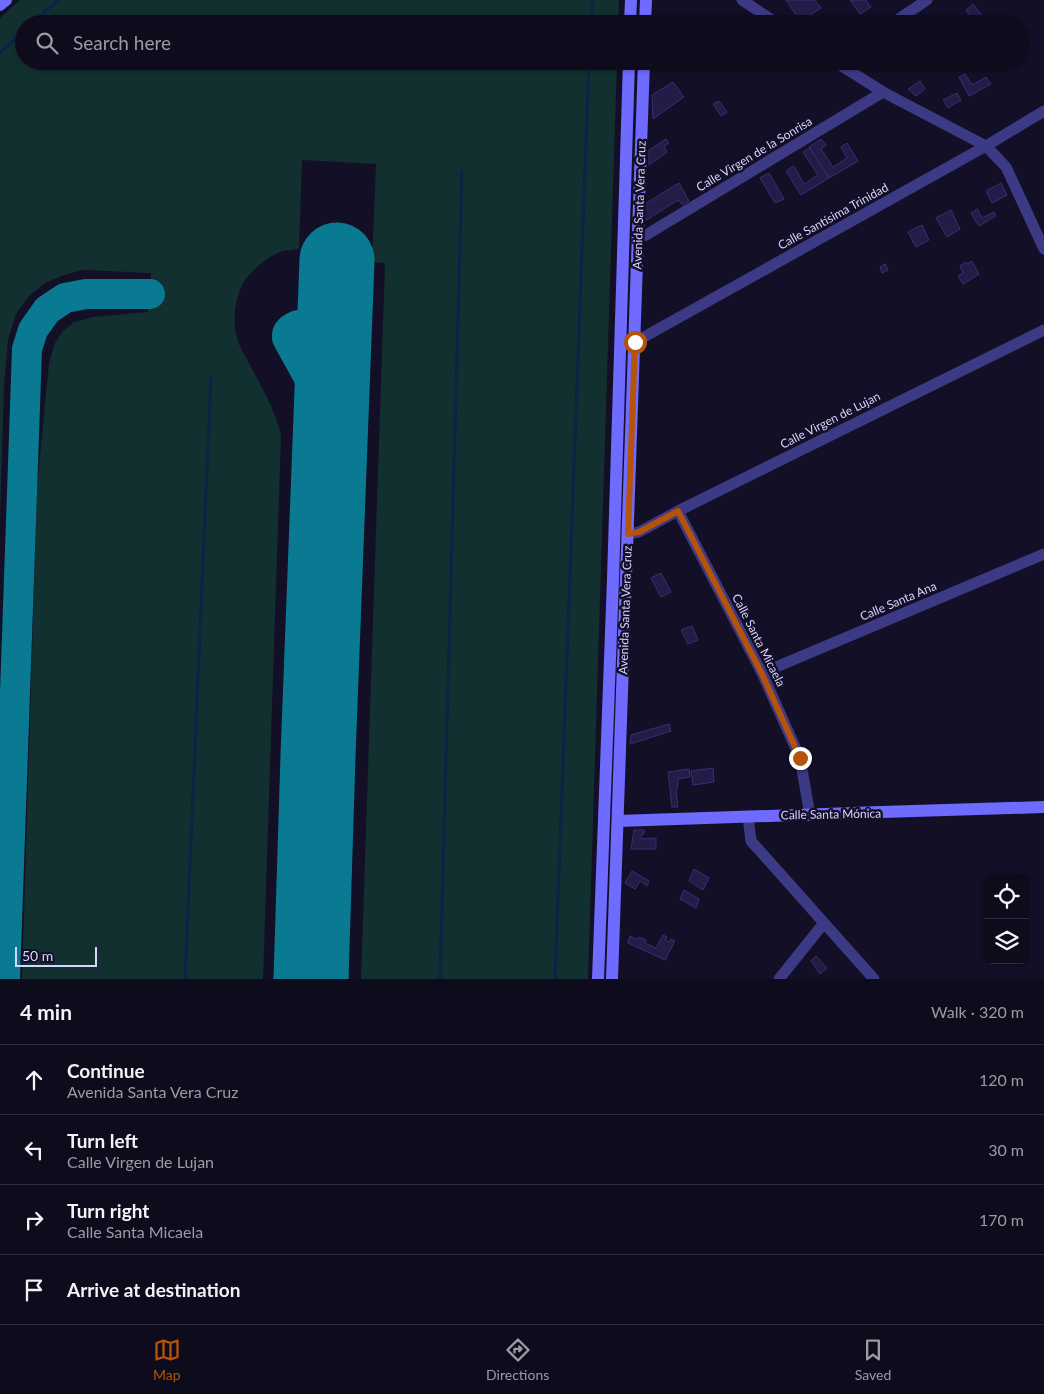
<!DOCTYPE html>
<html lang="en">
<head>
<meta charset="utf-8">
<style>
  body { margin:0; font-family:Lato,sans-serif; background:#1c1929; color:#f1f3f6 }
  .controls { position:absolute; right:15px; bottom:15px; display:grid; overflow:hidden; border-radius:8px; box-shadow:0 1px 4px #0004 }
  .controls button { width:45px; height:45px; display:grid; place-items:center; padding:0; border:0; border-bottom:1px solid #2e2b3b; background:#0e0b1c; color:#f1f3f6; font:25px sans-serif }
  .scale { position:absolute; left:15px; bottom:12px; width:82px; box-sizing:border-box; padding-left:5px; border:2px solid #d9d4ff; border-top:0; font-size:14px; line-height:18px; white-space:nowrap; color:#d9d4ff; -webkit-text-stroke:4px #130f26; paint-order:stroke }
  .stop { position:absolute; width:15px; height:15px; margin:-11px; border:4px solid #b45309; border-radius:50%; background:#fff }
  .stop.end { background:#b45309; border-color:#fff; box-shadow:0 1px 5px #0008 }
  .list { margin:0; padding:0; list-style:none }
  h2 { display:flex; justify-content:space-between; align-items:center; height:65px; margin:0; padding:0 20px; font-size:21px }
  h2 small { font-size:16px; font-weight:400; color:#9b9ba3 }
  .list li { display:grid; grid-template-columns:32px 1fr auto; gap:15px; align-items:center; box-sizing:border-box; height:70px; padding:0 20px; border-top:1px solid #2e2b3b }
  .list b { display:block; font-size:19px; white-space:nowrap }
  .list p { margin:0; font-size:16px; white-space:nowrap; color:#9b9ba3 }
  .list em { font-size:16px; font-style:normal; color:#9b9ba3 }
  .icon { flex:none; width:28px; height:28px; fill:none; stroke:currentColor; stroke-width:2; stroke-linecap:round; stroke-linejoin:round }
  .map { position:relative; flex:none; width:1044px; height:979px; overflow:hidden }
  .search { position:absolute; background:#0e0b1c; box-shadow:0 1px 4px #0004; left:15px; right:15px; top:15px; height:55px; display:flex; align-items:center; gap:12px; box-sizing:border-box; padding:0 18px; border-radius:28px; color:#9b9ba3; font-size:19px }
  .sheet { height:345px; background:#0e0b1c }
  nav { display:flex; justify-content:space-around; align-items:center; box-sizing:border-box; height:70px; border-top:1px solid #2e2b3b; background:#0e0b1c; font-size:14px; color:#9b9ba3 }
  nav a { display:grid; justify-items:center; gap:2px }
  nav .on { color:#b45309 }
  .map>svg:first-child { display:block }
  .green { fill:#12302f }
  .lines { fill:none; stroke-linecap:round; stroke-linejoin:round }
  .stream { stroke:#0c2248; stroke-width:3 }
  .taxiway { stroke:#0a7a92; stroke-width:30 }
  .runway { stroke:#0a7a92; stroke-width:75 }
  .building { fill:#241b47; stroke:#3b2d73 }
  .street { stroke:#3d3a85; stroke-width:11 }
  .secondary { stroke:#6f6bff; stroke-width:12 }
  .route { stroke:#b45309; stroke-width:6 }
  .labels { text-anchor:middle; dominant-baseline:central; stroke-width:5; stroke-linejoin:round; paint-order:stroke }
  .street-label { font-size:12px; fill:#d9d4ff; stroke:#130f26 }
</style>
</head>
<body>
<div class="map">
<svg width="1044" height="979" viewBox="0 0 1044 979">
  <rect width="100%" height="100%" fill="#130f26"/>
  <path class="green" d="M20,0h599l-1,24h-594v37h593l-29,918h-227l24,-716 -13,-1 4,-98 -74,-4 -3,89c-7,1 -14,1 -19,3 -11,4 -23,14 -31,23 -15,18 -18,48 -10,69 2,6 6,12 9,17 12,24 27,47 33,74l-18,544h-241l15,-492 12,-124 6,-20 8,-12 11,-9 19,-5 55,-5 3,-39 -68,-3 -19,5 -19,8 -16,13 -13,18 -8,26 -4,47 -4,133v-502z"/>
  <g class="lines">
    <g class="stream">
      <polyline points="31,24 58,0"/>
      <polyline points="590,24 593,0"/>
      <polyline points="0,52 24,31"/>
      <polyline points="185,979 211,376"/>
      <polyline points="440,979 462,171"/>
      <polyline points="555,979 589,61"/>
    </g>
    <g class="taxiway">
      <path d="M298,325c-6,3 -12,5 -11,13 16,30 34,58 44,90"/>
      <polyline points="5,979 27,349 33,330 47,310 65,298 86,294 150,294"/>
    </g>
    <polyline class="runway" points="311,979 318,756 337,260"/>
  </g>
  <g class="building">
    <polygon points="786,0 815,0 821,8 800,21"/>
    <polygon points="850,0 866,0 871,7 860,14"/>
    <polygon points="973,4 988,24 976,24 966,10"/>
    <polygon points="965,74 972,85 986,77 991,84 969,96 959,77"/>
    <polygon points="920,81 925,89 916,96 908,89"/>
    <polygon points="673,82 684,97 653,119 652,95"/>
    <polygon points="957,93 961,100 948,108 943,100"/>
    <polygon points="719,101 727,112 721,116 713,104"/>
    <polygon points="666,139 669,143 664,146 667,152 649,165 649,150"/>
    <polygon points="821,139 826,145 821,149 833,167 847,158 841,147 847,143 858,161 829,178 809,147"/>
    <polygon points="810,148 829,178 801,195 786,171 794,166 804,184 818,175 803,152"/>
    <polygon points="769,173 784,199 775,203 760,178"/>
    <polygon points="679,183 689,201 683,205 678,200 643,222 643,205"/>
    <polygon points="1001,183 1007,195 992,203 986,191"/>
    <polygon points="977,209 982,218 994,212 996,216 979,226 971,213"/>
    <polygon points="951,210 960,229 947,237 936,218"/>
    <polygon points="922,225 929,240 916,247 908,232"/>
    <polygon points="972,261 979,274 963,284 958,276 963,273 960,266 966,262 967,264"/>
    <polygon points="885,264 888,270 882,273 880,267"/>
    <polygon points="661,573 671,592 661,597 651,578"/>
    <polygon points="692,626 698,640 688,644 681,630"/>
    <polygon points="669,724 671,731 630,744 631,735"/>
    <polygon points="713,768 714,782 693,785 691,771"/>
    <polygon points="689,769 690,777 678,779 677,790 676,791 678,807 672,807 668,772"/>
    <polygon points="634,830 644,830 644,834 642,834 641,839 656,838 656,849 631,849"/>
    <polygon points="694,869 709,878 703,890 689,881"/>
    <polygon points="632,871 649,881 647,886 640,881 635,889 625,883"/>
    <polygon points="684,890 699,899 696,908 680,899"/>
    <polygon points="663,935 667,937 665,940 669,942 671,939 675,941 665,960 628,943 630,936 638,940 639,937 646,940 645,943 656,948"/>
    <polygon points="816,956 827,968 820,974 811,961"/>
  </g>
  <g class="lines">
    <g class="street">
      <polyline points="742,0 778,24"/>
      <polyline points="891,24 927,0"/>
      <polyline points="834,61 883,92 986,146 1006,167 1044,249"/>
      <polyline points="637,238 646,235 883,92"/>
      <polyline points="635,342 986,146 1044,111"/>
      <polyline points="678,511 762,673 800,758 810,815"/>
      <polyline points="628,534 639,532 678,511 1044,330"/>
      <polyline points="762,673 1044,554"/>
      <polyline points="748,816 751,841 874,979"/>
      <polyline points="779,979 824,923"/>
    </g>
    <g class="secondary">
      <polyline points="0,5 6,0"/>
      <polyline points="630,24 631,0"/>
      <polyline points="645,24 646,0"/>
      <path d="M618,821c142,-6 284,-9 426,-14"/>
      <polyline points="598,979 613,579 629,61"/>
      <polyline points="612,979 644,61"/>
    </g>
  </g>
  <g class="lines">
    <polyline class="route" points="635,342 628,534 639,532 678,511 762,674 800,758"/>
  </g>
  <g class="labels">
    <g class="street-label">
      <text transform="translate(754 154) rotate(-31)">Calle Virgen de la Sonrisa</text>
      <text transform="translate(639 205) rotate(-88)">Avenida Santa Vera Cruz</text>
      <text transform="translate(833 216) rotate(-29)">Calle Santísima Trinidad</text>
      <text transform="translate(830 420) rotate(-27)">Calle Virgen de Lujan</text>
      <text transform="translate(898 601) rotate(-23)">Calle Santa Ana</text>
      <text transform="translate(625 610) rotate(-88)">Avenida Santa Vera Cruz</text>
      <text transform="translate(759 640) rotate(63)">Calle Santa Micaela</text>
      <text transform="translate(831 814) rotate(-1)">Calle Santa Mónica</text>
    </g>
  </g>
</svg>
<div class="controls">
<button><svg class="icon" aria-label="locate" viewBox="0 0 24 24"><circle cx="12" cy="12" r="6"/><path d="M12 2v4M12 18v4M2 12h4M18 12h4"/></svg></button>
<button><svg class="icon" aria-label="layers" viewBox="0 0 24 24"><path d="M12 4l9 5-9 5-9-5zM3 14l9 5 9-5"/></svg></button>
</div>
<div class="scale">50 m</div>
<div class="stop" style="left:635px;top:342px"></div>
<div class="stop end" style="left:800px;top:758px"></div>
<div class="search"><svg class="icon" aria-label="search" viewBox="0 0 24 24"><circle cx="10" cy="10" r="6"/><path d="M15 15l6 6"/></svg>Search here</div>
</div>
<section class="sheet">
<h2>4 min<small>Walk · 320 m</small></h2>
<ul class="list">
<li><svg class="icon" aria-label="ahead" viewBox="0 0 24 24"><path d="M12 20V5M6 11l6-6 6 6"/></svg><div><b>Continue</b><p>Avenida Santa Vera Cruz</p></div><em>120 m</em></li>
<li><svg class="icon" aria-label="left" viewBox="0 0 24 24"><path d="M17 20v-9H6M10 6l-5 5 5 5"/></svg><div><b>Turn left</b><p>Calle Virgen de Lujan</p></div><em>30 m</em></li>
<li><svg class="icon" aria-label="right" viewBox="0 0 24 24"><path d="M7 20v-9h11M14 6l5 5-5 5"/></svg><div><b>Turn right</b><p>Calle Santa Micaela</p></div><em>170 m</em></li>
<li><svg class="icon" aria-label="arrive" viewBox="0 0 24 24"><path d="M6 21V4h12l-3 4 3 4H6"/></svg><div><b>Arrive at destination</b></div></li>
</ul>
</section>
<nav>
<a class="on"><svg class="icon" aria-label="map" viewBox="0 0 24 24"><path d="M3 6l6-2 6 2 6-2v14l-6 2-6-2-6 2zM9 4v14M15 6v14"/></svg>Map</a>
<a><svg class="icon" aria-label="directions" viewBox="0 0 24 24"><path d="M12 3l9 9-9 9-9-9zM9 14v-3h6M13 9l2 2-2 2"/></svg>Directions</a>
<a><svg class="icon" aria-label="saved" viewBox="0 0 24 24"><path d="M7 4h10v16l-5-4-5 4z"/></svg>Saved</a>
</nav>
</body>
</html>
